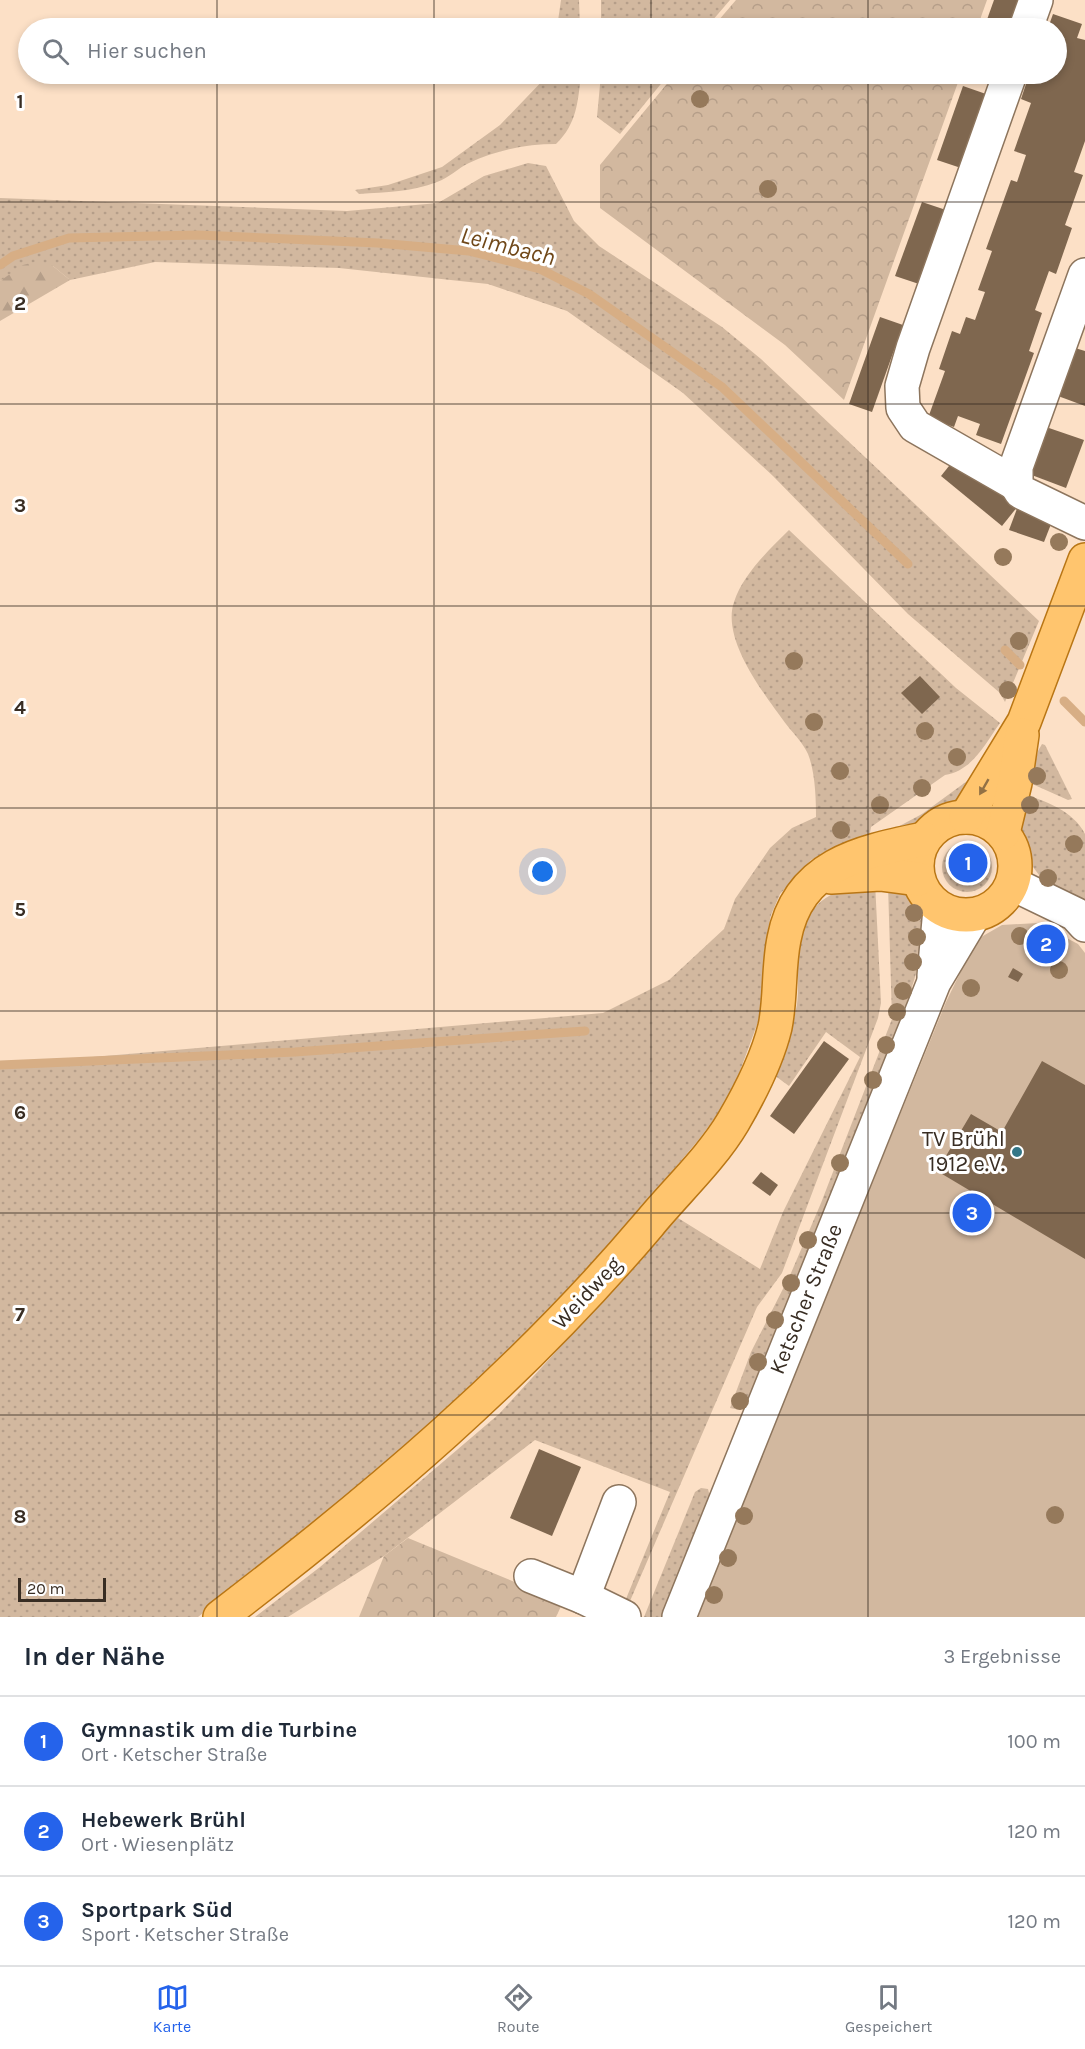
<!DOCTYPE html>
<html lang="de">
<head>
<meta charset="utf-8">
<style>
  body { margin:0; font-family:Karla,sans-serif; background:#f2f2f3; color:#1f2937 }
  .scale { position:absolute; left:18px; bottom:15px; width:88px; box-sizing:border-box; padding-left:6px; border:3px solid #382d23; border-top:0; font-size:16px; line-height:21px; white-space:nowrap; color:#382d23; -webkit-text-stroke:4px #fff; paint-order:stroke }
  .you { position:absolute; left:543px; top:872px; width:21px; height:21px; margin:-15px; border:4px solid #fff; border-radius:50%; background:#1a73e8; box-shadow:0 0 0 9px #1a73e833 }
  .badge { display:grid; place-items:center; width:39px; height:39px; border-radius:50%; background:#2563eb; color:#fff; font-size:20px; font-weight:700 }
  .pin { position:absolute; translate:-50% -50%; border:3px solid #fff; box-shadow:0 2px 6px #0006 }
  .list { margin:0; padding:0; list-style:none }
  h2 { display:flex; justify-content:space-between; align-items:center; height:78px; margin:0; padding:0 24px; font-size:26px }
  h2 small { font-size:20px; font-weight:400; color:#747a83 }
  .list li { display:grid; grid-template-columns:39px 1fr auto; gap:18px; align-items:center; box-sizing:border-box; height:90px; padding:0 24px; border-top:2px solid #e0e1e3 }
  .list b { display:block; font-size:22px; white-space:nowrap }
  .list p { margin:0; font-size:20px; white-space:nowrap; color:#747a83 }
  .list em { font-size:20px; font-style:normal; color:#747a83 }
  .icon { flex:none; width:33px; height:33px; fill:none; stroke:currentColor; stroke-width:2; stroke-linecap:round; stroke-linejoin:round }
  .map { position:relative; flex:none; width:1085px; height:1617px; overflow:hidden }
  .search { position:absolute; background:#fff; box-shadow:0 3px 9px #0003; left:18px; right:18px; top:18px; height:66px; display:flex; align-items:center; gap:15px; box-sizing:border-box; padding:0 21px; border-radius:33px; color:#747a83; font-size:22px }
  .sheet { height:348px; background:#fff }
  nav { display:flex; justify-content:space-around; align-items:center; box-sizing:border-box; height:84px; border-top:2px solid #e0e1e3; background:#fff; font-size:16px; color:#747a83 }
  nav a { display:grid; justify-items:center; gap:3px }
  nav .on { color:#2563eb }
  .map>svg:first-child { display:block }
  .grass { fill:url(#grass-dots) }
  .forest { fill:url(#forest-firs) }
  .park { fill:url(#park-crowns) }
  .pitch { fill:#d2b89f }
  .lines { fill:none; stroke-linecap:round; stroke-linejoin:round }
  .stream { stroke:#d7ae85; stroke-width:9 }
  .building { fill:#7f674f }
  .minor-casing { stroke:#8d755d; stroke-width:36 }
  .major-casing { stroke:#b97615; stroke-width:36 }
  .minor { stroke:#fff; stroke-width:33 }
  .major { stroke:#ffc56e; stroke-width:33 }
  .tree { fill:#95795b }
  .oneway { fill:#927145 }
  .grid { fill:none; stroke:#382d23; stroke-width:1.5; stroke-opacity:0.55 }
  .poi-dot { fill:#337687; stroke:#fff; stroke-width:2 }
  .labels { text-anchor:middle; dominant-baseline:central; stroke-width:6; stroke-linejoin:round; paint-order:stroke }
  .poi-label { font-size:22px; fill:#382d23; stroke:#fff; text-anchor:end }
  .street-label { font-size:22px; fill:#382d23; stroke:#fff }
  .water-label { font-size:24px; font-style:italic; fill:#704819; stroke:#fff }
  .grid-label { font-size:20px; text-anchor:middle; font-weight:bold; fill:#382d23; stroke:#fff; stroke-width:6; stroke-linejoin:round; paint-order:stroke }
</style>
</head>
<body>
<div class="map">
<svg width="1085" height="1617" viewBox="0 0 1085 1617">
  <defs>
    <pattern id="grass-dots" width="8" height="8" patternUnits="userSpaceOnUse" patternTransform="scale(1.5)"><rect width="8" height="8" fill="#d2b89f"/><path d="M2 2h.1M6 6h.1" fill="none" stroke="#b59e89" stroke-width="1.8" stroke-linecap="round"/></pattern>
    <pattern id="forest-firs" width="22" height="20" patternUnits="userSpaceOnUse" patternTransform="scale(1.5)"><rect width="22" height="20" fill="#d2b89f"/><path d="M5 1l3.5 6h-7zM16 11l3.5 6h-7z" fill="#b59e89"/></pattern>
    <pattern id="park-crowns" width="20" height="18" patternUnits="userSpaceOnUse" patternTransform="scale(1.5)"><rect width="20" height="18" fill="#d2b89f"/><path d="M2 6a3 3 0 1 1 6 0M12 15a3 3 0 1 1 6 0" fill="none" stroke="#b59e89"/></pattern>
  </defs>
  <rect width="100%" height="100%" fill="#fce0c6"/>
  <g class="grass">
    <polygon points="561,0 579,0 580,28 557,28"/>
    <polygon points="601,0 730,0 706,28 601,28"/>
    <path d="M549,74h32c-3,27 -4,50 -25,70 -30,0 -59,6 -87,19 -11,5 -20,15 -32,19 -25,10 -51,10 -78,12l-4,-4 33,-5 54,-18 58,-42z"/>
    <polygon points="601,74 669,74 620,134 597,117"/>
    <polygon points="528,163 546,166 574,221 599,246 722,327 761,359 1039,621 1005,702 1000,693 908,614 773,476 683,393 567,311 488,284 339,268 155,262 70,280 53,266 0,281 0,198 347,211 438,203 484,176"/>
    <path d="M789,530l167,158 44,35c-15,21 -28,48 -55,52l-74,52 -2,12 -34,9 -24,12 -31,34 -9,21 -5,24 -3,59 -5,24 -28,76 -30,40 -113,135 -142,142 -176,147 -71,55h-198v-552l603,-52 66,-33 55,-51 11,-30 35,-51 22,-20 24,-11c0,-20 -1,-45 -8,-63 -5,-11 -15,-21 -22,-30 -21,-29 -65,-84 -52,-122 9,-28 35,-52 55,-72z"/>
    <polygon points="1042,744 1045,745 1072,799 1068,800 1030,783 1038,751"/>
    <polygon points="974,776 965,796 922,823 892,830 922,814"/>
    <path d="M1020,793c24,7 54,18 65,41v70l-46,-29 -6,-8 -2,-16 -14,-30z"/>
    <circle cx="967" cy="867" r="25"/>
    <path d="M875,882l6,121 -3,15 -96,255 -25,34 -130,301 -6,3 49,-119 -135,-52 -151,116 -96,61h-33l65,-50 179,-153 179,-196 82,51 23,-57 77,-155 -34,-25 -37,54 -15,-11c9,-24 19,-46 23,-71 2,-15 0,-31 1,-46 5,-55 27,-67 77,-76z"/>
    <path d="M888,885c20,6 33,13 36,35 6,37 -39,139 -54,177 -40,101 -80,202 -120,304l-10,9 -10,-2 21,-56 40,-79 30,-70 71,-184z"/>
    <polygon points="701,1488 708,1489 710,1497 663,1617 644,1617 695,1492"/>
  </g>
  <polygon class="forest" points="39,261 53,266 70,280 0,321 0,281 23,265"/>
  <g class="park">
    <polygon points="736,0 987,0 977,28 712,28"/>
    <polygon points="675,74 961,74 844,400 785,345 600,208 600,165"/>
    <polygon points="408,1538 563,1602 556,1617 359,1617 384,1556"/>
  </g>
  <polygon class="pitch" points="1038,923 1078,944 1085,953 1085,1617 695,1617 946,1002 976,940 1002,925"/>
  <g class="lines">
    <g class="stream">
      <polyline points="0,265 13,256 69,238 198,235 378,243 469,251 540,269 589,294 722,387 908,564"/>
      <polyline points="1005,650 1020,665"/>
      <polyline points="1064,701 1085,722"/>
      <polyline points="0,1065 295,1052 585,1031"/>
    </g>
  </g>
  <g class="building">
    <polygon points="994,0 1021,0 1011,28 984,28"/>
    <polygon points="1053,14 1082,24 1077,38 1085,40 1085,141 1074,172 1083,175 1065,225 1072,228 1056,274 1049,271 1035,310 1042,313 1029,351 1034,353 1001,444 976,435 980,424 958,416 954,427 928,418 945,371 939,369 952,331 960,334 966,317 975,320 985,292 978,290 992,251 986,249 1011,180 1017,182 1026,155 1014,151 1031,103 1021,99 1027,81 1033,83 1036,74 1056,74 1056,28 1048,28"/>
    <polygon points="963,86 986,94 961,168 937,160"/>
    <polygon points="922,202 946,210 919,284 895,276"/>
    <polygon points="880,317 903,325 872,412 849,404"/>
    <polygon points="1075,348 1085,351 1085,406 1058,396"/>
    <polygon points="1046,427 1084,440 1066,488 1029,474"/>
    <polygon points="957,456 1018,506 1002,526 941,476"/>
    <polygon points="1018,506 1053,519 1044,542 1009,530"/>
    <polygon points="920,676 940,697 922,714 901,693"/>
    <polygon points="1041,927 1062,939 1050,961 1029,949"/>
    <polygon points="1013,968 1023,974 1018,982 1008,977"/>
    <polygon points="824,1041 849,1059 794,1134 770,1116"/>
    <polygon points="1042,1061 1085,1085 1085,1259 937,1171 971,1114 1002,1132"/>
    <polygon points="761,1172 778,1185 770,1196 752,1183"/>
    <polygon points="539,1449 581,1467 552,1536 510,1518"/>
  </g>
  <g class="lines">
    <g class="minor-casing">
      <g id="minor">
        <polyline points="1026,28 1036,0"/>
        <polyline points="1010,74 913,348 902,386 903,408 915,426 1016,484"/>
        <polyline points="1085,275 1016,467 1016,484 1021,492 1085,523"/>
        <polyline points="1013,884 1075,914 1085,925"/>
        <polyline points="934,976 940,909"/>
        <polyline points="531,1576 583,1597 619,1502"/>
        <polyline points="583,1597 624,1617"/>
        <polyline points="679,1617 934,982 974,915"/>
      </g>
    </g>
    <g class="major-casing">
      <g id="major">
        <circle cx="966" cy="866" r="49"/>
        <polyline points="966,817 1024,722 1085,560"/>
        <polyline points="1003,833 1015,783 1022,735"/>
        <polyline points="831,877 880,874 918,879"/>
        <path d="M220,1617c156,-119 302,-243 429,-393 27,-33 62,-65 84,-102 17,-29 34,-62 42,-95 6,-29 3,-59 9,-88 14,-75 77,-87 140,-100"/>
      </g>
    </g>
    <use href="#minor" class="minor"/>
    <use href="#major" class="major"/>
  </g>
  <g class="tree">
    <circle cx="700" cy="99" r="9"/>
    <circle cx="768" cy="189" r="9"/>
    <circle cx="1059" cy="542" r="9"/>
    <circle cx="1003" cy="557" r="9"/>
    <circle cx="1019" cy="641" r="9"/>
    <circle cx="794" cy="661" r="9"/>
    <circle cx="1008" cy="690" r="9"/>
    <circle cx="814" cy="722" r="9"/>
    <circle cx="925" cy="731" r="9"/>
    <circle cx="957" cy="757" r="9"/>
    <circle cx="840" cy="771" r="9"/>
    <circle cx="1037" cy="776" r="9"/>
    <circle cx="922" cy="788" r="9"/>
    <circle cx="880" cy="805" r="9"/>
    <circle cx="1030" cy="805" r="9"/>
    <circle cx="841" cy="830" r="9"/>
    <circle cx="1074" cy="844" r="9"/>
    <circle cx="1048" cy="878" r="9"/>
    <circle cx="914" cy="913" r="9"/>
    <circle cx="1020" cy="936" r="9"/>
    <circle cx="917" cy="937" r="9"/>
    <circle cx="913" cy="962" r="9"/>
    <circle cx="1059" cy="970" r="9"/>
    <circle cx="971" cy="988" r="9"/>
    <circle cx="903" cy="991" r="9"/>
    <circle cx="897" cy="1012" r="9"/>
    <circle cx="886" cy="1045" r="9"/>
    <circle cx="873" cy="1080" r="9"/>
    <circle cx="840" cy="1163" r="9"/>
    <circle cx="808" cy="1240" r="9"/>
    <circle cx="791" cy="1283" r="9"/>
    <circle cx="775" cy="1320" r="9"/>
    <circle cx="758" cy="1362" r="9"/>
    <circle cx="740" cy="1401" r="9"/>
    <circle cx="1055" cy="1515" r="9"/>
    <circle cx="744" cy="1516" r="9"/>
    <circle cx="728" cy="1558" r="9"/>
    <circle cx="714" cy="1595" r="9"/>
  </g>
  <defs><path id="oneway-solid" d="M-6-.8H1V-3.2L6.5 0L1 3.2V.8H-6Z" transform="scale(1.5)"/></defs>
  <use class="oneway" href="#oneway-solid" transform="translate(984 787) rotate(120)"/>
  <path class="grid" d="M217,0v28M434,0v28M651,0v28M868,0v28M217,74v1543M434,74v1543M651,74v1543M868,74v1543M0,202h1085M0,404h1085M0,606h1085M0,808h1085M0,1011h1085M0,1213h1085M0,1415h1085"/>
  <circle class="poi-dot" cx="1017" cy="1152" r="6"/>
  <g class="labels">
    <g class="poi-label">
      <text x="1005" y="1139">TV Brühl<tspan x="1005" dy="25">1912 e.V.</tspan></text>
    </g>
    <g class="street-label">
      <text transform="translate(587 1293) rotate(-47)">Weidweg</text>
      <text transform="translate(806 1299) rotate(-68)">Ketscher Straße</text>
    </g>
    <g class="water-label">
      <text transform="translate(508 246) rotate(14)">Leimbach</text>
    </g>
  </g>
  <g class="grid-label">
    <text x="20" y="108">1</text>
    <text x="20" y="310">2</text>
    <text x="20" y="512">3</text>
    <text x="20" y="714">4</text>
    <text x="20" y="916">5</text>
    <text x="20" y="1119">6</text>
    <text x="20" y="1321">7</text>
    <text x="20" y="1523">8</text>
  </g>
</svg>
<div class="scale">20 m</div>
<div class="you"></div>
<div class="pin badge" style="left:968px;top:863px">1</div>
<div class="pin badge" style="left:1046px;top:944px">2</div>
<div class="pin badge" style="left:972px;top:1213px">3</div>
<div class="search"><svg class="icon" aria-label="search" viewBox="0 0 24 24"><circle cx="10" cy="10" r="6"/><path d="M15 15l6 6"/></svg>Hier suchen</div>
</div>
<section class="sheet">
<h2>In der Nähe<small>3 Ergebnisse</small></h2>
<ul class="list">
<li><span class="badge">1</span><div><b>Gymnastik um die Turbine</b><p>Ort · Ketscher Straße</p></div><em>100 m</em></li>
<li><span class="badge">2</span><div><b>Hebewerk Brühl</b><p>Ort · Wiesenplätz</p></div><em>120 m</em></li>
<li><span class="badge">3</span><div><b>Sportpark Süd</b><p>Sport · Ketscher Straße</p></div><em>120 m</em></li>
</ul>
</section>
<nav>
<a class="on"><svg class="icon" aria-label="map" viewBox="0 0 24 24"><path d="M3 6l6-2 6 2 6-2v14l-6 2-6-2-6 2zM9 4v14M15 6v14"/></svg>Karte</a>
<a><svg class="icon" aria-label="directions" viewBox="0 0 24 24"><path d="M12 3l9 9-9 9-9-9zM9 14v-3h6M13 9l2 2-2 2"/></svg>Route</a>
<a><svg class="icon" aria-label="saved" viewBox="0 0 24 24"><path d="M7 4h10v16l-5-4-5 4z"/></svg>Gespeichert</a>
</nav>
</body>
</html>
